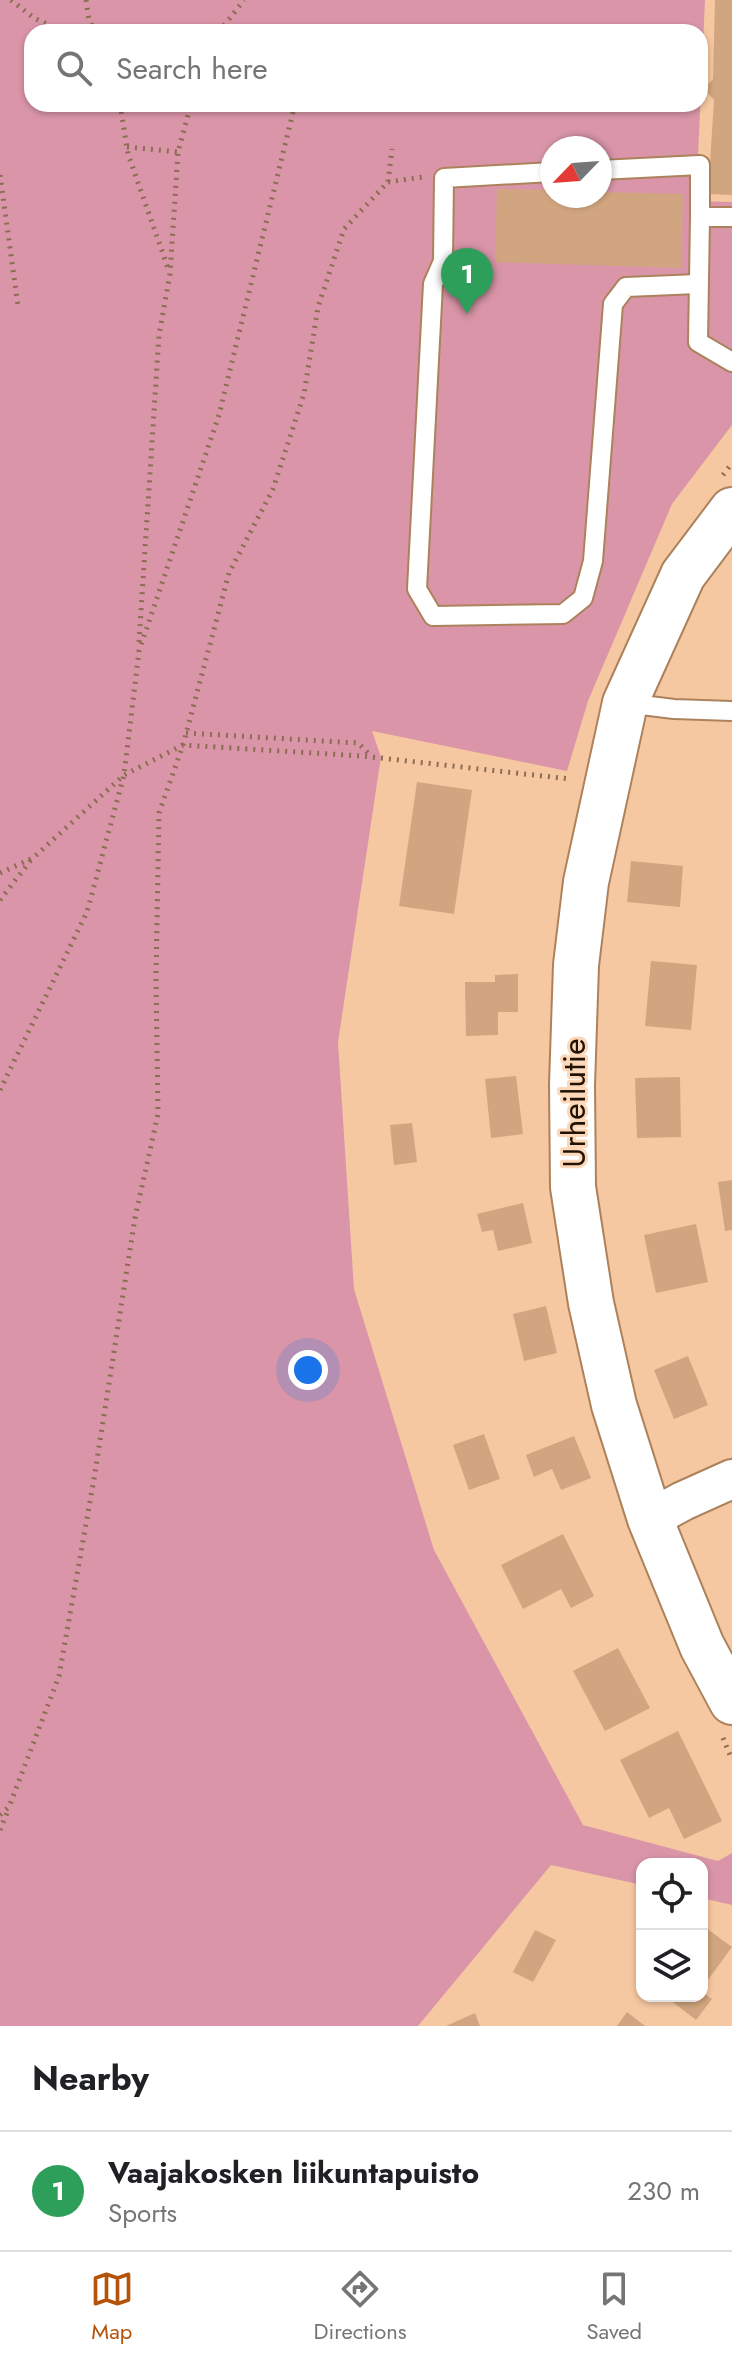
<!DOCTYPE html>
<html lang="en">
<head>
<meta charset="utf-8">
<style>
  body { margin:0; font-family:Jost,sans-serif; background:#f6f6f6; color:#202124 }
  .controls { position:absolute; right:24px; bottom:24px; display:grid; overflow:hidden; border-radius:16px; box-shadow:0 2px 6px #0004 }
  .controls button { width:72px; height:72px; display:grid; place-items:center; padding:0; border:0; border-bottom:2px solid #e0e0e0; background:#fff; color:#202124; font:40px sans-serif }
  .compass { position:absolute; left:540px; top:136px; width:72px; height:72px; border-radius:50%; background:#fff; box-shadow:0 2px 6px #0004; rotate:245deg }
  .you { position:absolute; left:308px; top:1370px; width:28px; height:28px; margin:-20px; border:6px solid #fff; border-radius:50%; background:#1a73e8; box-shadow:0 0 0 12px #1a73e833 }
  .badge { display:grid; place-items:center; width:52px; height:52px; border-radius:50%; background:#b45309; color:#fff; font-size:26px; font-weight:700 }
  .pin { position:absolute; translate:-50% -66px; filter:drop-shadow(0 2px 4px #0008) }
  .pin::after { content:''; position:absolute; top:42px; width:28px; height:24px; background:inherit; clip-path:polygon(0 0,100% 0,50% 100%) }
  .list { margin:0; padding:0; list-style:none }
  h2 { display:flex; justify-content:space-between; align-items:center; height:104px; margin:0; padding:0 32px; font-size:34px }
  h2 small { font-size:26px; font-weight:400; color:#757577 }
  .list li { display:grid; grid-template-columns:52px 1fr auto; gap:24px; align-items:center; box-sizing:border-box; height:120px; padding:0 32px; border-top:2px solid #e0e0e0 }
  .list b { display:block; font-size:30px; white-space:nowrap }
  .list p { margin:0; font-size:26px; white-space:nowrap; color:#757577 }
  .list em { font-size:26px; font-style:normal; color:#757577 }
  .icon { flex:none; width:44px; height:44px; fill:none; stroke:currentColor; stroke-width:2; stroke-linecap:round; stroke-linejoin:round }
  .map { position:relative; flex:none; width:732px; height:2026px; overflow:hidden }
  .search { position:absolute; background:#fff; box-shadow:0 2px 6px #0004; left:24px; right:24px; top:24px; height:88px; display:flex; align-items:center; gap:20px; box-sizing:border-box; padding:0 28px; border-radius:24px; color:#757577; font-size:30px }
  .sheet { height:224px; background:#fff }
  nav { display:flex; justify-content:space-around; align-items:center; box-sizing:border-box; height:112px; border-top:2px solid #e0e0e0; background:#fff; font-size:22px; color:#757577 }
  nav a { display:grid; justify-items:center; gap:4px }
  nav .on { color:#b45309 }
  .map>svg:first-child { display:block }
  .green { fill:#da96a8; fill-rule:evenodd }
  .building { fill:#d1a57f }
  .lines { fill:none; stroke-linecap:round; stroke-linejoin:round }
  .service-casing { stroke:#ac825c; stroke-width:22 }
  .minor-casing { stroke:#ac825c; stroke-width:42 }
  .tertiary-casing { stroke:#ac825c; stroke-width:48 }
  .path { stroke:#8c6d52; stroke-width:5; stroke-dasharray:2 6; stroke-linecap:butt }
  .service { stroke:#fff; stroke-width:18 }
  .minor { stroke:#fff; stroke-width:38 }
  .tertiary { stroke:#fff; stroke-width:44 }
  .labels { text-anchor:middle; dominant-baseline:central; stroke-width:6; stroke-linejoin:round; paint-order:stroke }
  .street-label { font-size:32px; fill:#221204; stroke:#fcd7b8 }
</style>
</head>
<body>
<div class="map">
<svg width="732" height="2026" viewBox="0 0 732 2026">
  <rect width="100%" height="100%" fill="#f6c8a1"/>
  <path class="green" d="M0,0h705l-9,201 36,1v223l-60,79 -84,197 -21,70 -195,-40 9,26 -43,285 16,247 80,261 149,275 135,36 14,-8v52l-30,-7v-34h-60v21l-91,-20 -133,161h-418zM32,32h668v72h-668zM552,148h48v48h-48z"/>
  <g class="building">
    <polygon points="715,0 732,0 732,195 708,194 714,100 704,89 713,79"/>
    <polygon points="497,189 552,190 552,196 600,196 600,192 683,194 681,268 495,262"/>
    <polygon points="417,782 472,790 454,914 399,906"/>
    <polygon points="631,861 683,866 680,907 627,902"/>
    <polygon points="651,961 697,965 691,1030 645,1026"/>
    <polygon points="518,974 518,1012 498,1012 498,1035 466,1036 465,982 495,982 495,975"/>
    <polygon points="516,1076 523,1134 491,1138 485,1079"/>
    <polygon points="680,1077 681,1137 637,1138 635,1078"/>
    <polygon points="412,1123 417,1162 394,1165 390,1125"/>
    <polygon points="732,1180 732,1230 725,1231 718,1182"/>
    <polygon points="523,1203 532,1243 498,1251 493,1230 482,1232 477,1214"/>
    <polygon points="696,1224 708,1282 656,1293 644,1235"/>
    <polygon points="546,1306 557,1353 524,1361 513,1314"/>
    <polygon points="688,1356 708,1405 674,1419 654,1370"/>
    <polygon points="484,1434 500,1479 469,1490 453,1445"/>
    <polygon points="574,1436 591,1478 561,1490 552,1469 534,1477 526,1455"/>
    <polygon points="563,1534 594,1596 571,1608 561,1589 523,1609 501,1565"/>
    <polygon points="618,1648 650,1708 605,1731 573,1671"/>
    <polygon points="678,1731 722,1821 684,1839 669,1808 649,1818 620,1760"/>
    <polygon points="702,1925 732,1947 702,1988"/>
    <polygon points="535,1930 556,1940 533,1982 513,1972"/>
    <polygon points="702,1992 712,1999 696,2020 665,1996 702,1996"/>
    <polygon points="627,2012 645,2026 617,2026"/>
    <polygon points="475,2013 480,2026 446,2026"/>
  </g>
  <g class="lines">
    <g class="service-casing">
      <g id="service">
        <polyline points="600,170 700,165 700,217"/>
        <polyline points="552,172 444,178 443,261 433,284 417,589 433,616 563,614 583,598 593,561 613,304 626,287 698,284"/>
        <polyline points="732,217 700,217 698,342 732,362"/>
        <polyline points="625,703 674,709 732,711"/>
      </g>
    </g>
    <g class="minor-casing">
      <polyline id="minor" points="650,1519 683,1501 732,1479"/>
    </g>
    <g class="tertiary-casing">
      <polyline id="tertiary" points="732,510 683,575 625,703 586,882 576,965 572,1085 573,1187 591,1303 614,1405 650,1519 702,1646 732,1702"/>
    </g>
    <g class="path">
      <polyline points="11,0 34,18 64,32"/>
      <polyline points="86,0 89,20 95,32"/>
      <polyline points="219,32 244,0"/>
      <polyline points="120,104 128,154 169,271"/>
      <polyline points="127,147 178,152"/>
      <polyline points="0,175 18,306"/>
      <polyline points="388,182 423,177"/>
      <polyline points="723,475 732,463"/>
      <polyline points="139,642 159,335 170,274 178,152 191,104"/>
      <polyline points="186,733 358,743 371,756"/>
      <polyline points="0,873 33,858 124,775 183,745 362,756 570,779"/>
      <polyline points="0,900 31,860"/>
      <polyline points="0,1090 87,912 124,775 139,651 219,415 295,104"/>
      <polyline points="723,1738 732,1760"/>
      <polyline points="0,1815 9,1807 59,1676 94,1479 135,1218 158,1114 156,978 159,813 183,745 229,573 273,489 304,394 318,307 344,229 388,182 392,149"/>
      <polyline points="0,1830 9,1808"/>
    </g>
    <use href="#service" class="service"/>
    <use href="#minor" class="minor"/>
    <use href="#tertiary" class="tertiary"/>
  </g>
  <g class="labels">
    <g class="street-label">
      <text transform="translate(574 1103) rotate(-90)">Urheilutie</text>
    </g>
  </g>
</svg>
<div class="controls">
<button><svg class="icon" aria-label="locate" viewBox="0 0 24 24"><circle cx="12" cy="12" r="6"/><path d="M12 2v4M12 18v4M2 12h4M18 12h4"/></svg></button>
<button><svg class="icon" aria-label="layers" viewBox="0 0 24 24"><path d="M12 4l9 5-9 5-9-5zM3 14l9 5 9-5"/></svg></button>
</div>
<svg class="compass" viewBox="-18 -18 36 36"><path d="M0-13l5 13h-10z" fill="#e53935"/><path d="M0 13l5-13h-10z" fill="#757577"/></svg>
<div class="you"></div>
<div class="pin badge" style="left:467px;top:314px;background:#2e9e5b">1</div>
<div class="search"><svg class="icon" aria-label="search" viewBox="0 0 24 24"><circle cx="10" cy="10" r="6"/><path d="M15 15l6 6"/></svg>Search here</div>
</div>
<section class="sheet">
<h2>Nearby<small></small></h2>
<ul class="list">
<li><span class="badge" style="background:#2e9e5b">1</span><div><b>Vaajakosken liikuntapuisto</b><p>Sports</p></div><em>230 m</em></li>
</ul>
</section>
<nav>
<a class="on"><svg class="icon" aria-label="map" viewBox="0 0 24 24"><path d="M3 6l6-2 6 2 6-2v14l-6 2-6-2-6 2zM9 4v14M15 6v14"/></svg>Map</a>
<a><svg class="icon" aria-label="directions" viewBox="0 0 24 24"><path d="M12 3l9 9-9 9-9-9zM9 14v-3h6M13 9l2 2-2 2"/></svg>Directions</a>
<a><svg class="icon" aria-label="saved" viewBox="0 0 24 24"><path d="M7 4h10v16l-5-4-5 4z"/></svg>Saved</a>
</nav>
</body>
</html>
